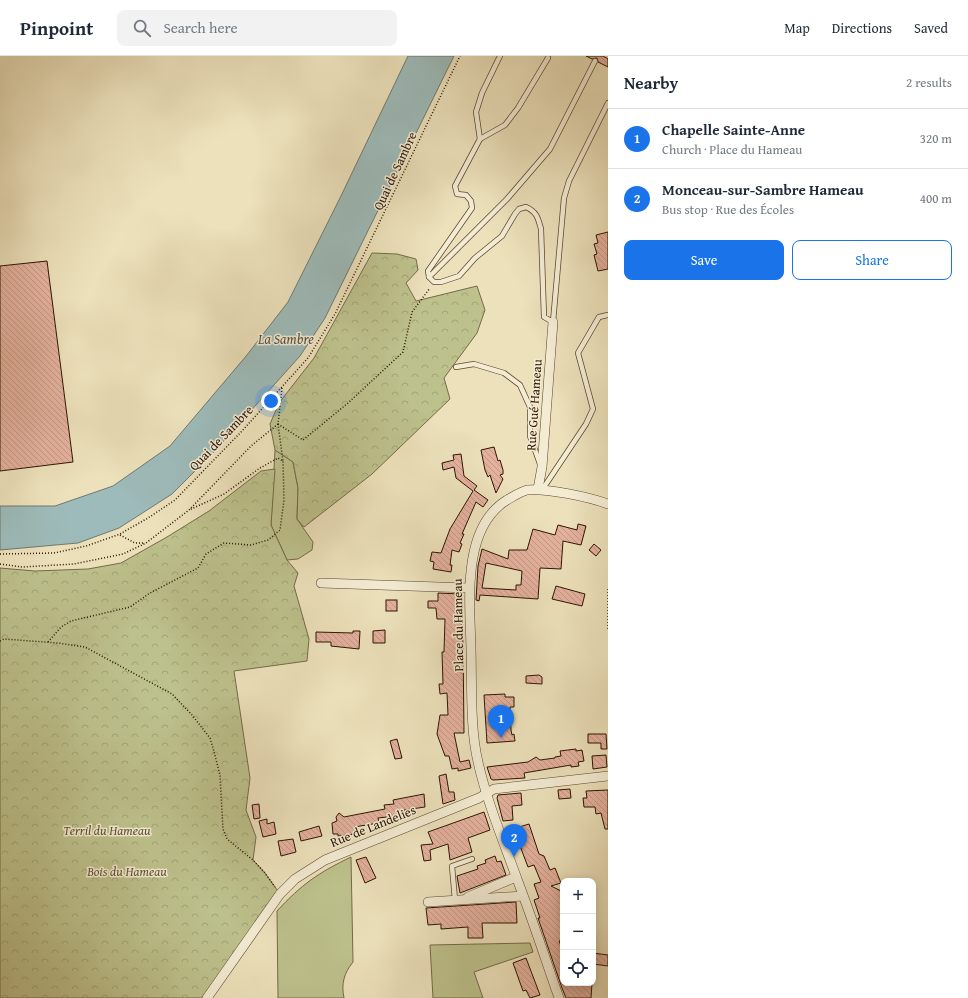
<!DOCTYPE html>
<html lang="en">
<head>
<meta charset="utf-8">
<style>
  body { margin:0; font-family:"Gentium Book Plus",serif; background:#f2f2f3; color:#1f2937 }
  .controls { position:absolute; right:12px; bottom:12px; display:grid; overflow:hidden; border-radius:8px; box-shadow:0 2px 10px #0003 }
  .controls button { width:36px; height:36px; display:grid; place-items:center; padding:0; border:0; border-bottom:1px solid #e0e1e3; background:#fff; color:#1f2937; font:20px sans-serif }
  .you { position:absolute; left:271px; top:345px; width:14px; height:14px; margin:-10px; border:3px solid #fff; border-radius:50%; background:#1a73e8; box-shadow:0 0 0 6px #1a73e833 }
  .badge { display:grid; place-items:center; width:26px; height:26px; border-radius:50%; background:#1a73e8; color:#fff; font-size:13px; font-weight:700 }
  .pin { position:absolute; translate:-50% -33px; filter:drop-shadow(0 1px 2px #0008) }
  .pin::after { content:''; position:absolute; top:21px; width:14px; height:12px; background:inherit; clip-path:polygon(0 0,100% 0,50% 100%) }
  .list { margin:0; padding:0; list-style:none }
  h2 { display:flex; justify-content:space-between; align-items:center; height:52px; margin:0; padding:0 16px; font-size:17px }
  h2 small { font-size:13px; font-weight:400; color:#747a83 }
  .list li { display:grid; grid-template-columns:26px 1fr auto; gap:12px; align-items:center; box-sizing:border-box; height:60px; padding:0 16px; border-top:1px solid #e0e1e3 }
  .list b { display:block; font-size:15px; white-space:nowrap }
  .list p { margin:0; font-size:13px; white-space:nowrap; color:#747a83 }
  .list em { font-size:13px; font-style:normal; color:#747a83 }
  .actions { display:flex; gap:8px; padding:12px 16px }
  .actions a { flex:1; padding:9px 0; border:1px solid #1a73e8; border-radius:8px; text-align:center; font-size:14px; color:#1a73e8 }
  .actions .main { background:#1a73e8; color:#fff }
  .icon { flex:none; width:22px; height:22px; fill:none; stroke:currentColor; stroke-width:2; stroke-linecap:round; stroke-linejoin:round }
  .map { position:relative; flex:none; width:608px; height:942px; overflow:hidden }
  header { display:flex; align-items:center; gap:24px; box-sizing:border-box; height:56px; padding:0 20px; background:#fff; border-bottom:1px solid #e0e1e3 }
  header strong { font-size:19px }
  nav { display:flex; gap:22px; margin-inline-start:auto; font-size:14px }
  .search { width:280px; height:36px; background:#f2f2f3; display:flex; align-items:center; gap:10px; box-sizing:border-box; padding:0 14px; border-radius:8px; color:#747a83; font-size:15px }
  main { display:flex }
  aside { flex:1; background:#fff }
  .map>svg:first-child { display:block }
  .grass { fill:#bdc18c; stroke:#756a48 }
  .forest { fill:url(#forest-crowns); stroke:#756a48 }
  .water { fill:#9dbbba; stroke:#707871 }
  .building { fill:url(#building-back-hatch); stroke:#2d1403; fill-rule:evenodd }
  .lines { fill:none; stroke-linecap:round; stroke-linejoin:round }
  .service-casing { stroke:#5d4731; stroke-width:6 }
  .minor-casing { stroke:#5d4731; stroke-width:10 }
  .path { stroke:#2d1403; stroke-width:1.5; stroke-dasharray:1 2; stroke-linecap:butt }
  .service { stroke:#f3ecd3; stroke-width:4.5 }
  .minor { stroke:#f3ecd3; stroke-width:9 }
  .labels { text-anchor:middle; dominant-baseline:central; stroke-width:3; stroke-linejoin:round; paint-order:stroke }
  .street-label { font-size:13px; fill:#2d1403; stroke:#f3ecd3 }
  .park-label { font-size:13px; font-style:italic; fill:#5f5133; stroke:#f3ecd3 }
  .water-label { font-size:14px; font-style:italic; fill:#544e43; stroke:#f3ecd3 }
</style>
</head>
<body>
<header>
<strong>Pinpoint</strong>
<div class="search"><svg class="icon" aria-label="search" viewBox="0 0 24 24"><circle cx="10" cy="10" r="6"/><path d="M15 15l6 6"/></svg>Search here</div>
<nav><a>Map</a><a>Directions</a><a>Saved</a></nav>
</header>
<main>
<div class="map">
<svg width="608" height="942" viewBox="0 0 608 942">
  <defs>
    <pattern id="forest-crowns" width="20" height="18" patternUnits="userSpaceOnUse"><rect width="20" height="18" fill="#bdc18c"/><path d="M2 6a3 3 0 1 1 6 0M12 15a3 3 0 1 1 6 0" fill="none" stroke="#a3a577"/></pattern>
    <pattern id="building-back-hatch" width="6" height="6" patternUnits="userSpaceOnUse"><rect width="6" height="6" fill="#e4b19d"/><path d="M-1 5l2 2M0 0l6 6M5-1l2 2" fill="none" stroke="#c49786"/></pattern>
  </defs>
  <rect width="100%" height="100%" fill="#ece1bb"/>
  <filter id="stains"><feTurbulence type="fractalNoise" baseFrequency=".005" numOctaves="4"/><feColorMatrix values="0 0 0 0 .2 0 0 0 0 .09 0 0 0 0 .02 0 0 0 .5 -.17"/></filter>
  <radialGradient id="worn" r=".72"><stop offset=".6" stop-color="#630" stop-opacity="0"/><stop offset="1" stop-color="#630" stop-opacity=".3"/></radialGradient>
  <g class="grass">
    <polygon points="275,394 293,406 298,432 297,463 313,486 312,494 298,503 287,504 271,469"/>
    <path d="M351,801l2,105c-9,11 -12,22 -9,36h-66l-1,-87c25,-27 41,-38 74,-54z"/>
    <polygon points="530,887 533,896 474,916 483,942 433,942 430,889"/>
  </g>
  <g class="forest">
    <polygon points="372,197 397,198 416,203 418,214 406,227 416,245 477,230 485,254 477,277 444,322 450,343 372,418 304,471 297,463 298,432 293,406 275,394 270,368 279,347 314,302"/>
    <polygon points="275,413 271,469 287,504 298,517 294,530 309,583 307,605 234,615 250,722 246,754 256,781 253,804 265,817 280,838 207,942 0,942 0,512 35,515 88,513 121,507 167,481 209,455 261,415"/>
  </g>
  <polygon class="water" points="408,0 454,0 325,262 300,300 212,398 172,438 119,472 78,487 0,494 0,450 55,450 113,430 170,390 247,299 288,246 340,142"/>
  <g class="building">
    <polygon points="586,0 603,0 608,3 608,11 598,6 597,2 592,3"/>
    <polygon points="608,176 608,213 598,215 594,199 597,198 594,188 598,187 596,179"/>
    <polygon points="47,205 73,406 0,415 0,210"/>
    <polygon points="494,391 498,405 500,404 503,414 503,418 500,419 503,423 496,437 490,419 488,421 485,414 481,394"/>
    <polygon points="461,398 464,420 477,430 474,434 488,444 483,451 476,446 462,478 464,478 460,487 462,488 459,496 452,494 450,509 452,509 451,516 433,513 434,506 430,505 432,496 441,497 450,473 473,435 456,422 454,411 443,414 442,407 454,404 453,399"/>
    <path d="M578,468l8,2 -5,19 -18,-4 -2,28 -21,-1 -2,31 -58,-4 -1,6 -3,-1 2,-34 4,-17 26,10 1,-9h18l6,-21 22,6 3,-10 19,5zM486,507l36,8 -1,14h-5v5l-34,-2z"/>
    <polygon points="594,488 601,494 596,500 589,494"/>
    <polygon points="556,530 585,538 582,550 552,543"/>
    <polygon points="438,537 459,538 458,559 461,559 463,588 464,677 454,677 460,706 469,704 471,712 458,715 458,712 452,713 449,700 445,700 437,678 440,659 448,659 447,637 440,638 439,628 443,628 442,596 444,596 445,563 437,563 436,552 428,552 428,545 438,545"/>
    <rect x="386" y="544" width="11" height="11"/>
    <polygon points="385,574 385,587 373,587 373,575"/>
    <polygon points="353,575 360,575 359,593 331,590 331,586 316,586 316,576 353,577"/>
    <polygon points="539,619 542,621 542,628 526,627 526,620"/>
    <polygon points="505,638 505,641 514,641 514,651 510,651 511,674 512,679 514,678 515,685 487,687 484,639"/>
    <polygon points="588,678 606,678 607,693 601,693 601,687 588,687"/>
    <polygon points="397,683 402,702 395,703 390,685"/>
    <polygon points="576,693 576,695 582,694 584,705 578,706 579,710 571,711 571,709 524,717 525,722 493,724 491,723 487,711 528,706 536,701 540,704 555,702 555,701 561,700 560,695"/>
    <polygon points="606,699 607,711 593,713 592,700"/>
    <polygon points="446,718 449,736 454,736 455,744 443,748 439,720"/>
    <polygon points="570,733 571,742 559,743 558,734"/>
    <polygon points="608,734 608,773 605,773 601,757 596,758 595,751 584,751 583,742 587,742 586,735"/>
    <polygon points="521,737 522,749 512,750 513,764 503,765 497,742 498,739"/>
    <polygon points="424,738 425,751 404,754 404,759 378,762 379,767 354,771 355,778 338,780 338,778 333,778 332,767 337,765 336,761 339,757 344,761 385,753 384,749 394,748 393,744"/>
    <polygon points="259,748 260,762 254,763 252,749"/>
    <polygon points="484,756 490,774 468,782 472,796 450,804 448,788 430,794 431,804 424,805 421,789 433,788 428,776"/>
    <polygon points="267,763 267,768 274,766 276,778 263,781 259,765"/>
    <polygon points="529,768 539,798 544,800 550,814 555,812 561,827 551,830 563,836 563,884 559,885 563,895 563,927 592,927 591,942 566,942 562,932 538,862 540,862 534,844 539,842 534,828 541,826 534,809 528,811 517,782 519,781 516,772"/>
    <polygon points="319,770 322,780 301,785 299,776"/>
    <polygon points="293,783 296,796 281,800 278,785"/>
    <polygon points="495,800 497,806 501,805 506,819 460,837 457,820 478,813 477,810 486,807 485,804"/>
    <polygon points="366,801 376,822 365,827 356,804"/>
    <polygon points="516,846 517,867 482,867 483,882 468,882 468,871 441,873 441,868 428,869 426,852"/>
    <polygon points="593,897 608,899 608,910 593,908"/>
    <polygon points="526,902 540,939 530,942 526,934 523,935 513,907"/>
  </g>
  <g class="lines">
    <g class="service-casing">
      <g id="service">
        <path d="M500,0l-18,37 -6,19 4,27 -25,47 2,8 9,1 5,6 1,7 -44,63 1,6 5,5h7l18,-6 16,-18 27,-22 13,-22 4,-5 7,-2c11,5 12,11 15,22l3,88 9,5 11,-124 5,-17 39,-78"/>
        <polyline points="480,83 505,69 518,52 548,2"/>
        <polyline points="429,221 507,143 550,93 595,5"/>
        <polyline points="456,311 474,308 504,317 520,329 530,351 530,380 540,408"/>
        <polyline points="542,434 586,368 593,353 578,297 599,261 608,259"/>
        <polyline points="455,844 452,810 472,803"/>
      </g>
    </g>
    <g class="minor-casing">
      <g id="minor">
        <polyline points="538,433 542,411 553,266"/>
        <polyline points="321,527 469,532"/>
        <polyline points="468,841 516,821"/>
        <polyline points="428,846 523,840"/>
        <polyline points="207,942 280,838 295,823 325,804 479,742 494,733 608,720"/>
        <path d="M559,942c-14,-40 -27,-80 -42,-119 -14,-39 -30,-77 -39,-117 -8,-33 -6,-78 -7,-113 -1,-46 -10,-121 36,-149 7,-4 13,-8 20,-10 20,-2 62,7 81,14"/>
      </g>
    </g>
    <g class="path">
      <polyline points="282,332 278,368 283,405"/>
      <polyline points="278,368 303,384 348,347 403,296 412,256 430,232"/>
      <polyline points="120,479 135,487 144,487"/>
      <polyline points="0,498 54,497 86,490 120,478 148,462 175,444 242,375 308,302 335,258 460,0"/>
      <polyline points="0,508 22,511 74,508 123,498 146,487 189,454 251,390 278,368"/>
      <polyline points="608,533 608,573"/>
      <polyline points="0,585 4,583 58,587 85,591 172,638 192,659 210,682 213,692 220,719 223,773 227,783 253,804 265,817 275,831"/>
      <polyline points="48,586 61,571 71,565 130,551 150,537 198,512 206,498 224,487 251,489 268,484 280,474 284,444 283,405 278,402 260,412 224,438 189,454"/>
    </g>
    <use href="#service" class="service"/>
    <use href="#minor" class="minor"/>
  </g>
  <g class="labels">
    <g class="street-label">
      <text transform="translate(395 115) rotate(-65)">Quai de Sambre</text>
      <text transform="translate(534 349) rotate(-86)">Rue Gué Hameau</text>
      <text transform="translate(221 382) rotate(-46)">Quai de Sambre</text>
      <text transform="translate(458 569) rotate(-91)">Place du Hameau</text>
      <text transform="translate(373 770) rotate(-22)">Rue de Landelies</text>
    </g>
    <g class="park-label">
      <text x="107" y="774">Terril du Hameau</text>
      <text x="127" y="815">Bois du Hameau</text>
    </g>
    <g class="water-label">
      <text x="286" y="283">La Sambre</text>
    </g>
  </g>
  <rect width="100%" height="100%" filter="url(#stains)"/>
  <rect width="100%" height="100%" fill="url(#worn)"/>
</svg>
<div class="controls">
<button>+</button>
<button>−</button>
<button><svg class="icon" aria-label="locate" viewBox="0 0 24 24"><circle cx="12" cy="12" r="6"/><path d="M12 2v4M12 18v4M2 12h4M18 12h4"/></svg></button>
</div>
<div class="you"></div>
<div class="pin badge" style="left:501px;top:682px">1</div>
<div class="pin badge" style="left:514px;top:801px">2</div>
</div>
<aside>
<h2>Nearby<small>2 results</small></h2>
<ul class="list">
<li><span class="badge">1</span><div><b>Chapelle Sainte-Anne</b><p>Church · Place du Hameau</p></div><em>320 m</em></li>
<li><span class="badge">2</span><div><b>Monceau-sur-Sambre Hameau</b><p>Bus stop · Rue des Écoles</p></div><em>400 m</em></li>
</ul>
<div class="actions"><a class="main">Save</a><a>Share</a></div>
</aside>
</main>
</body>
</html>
